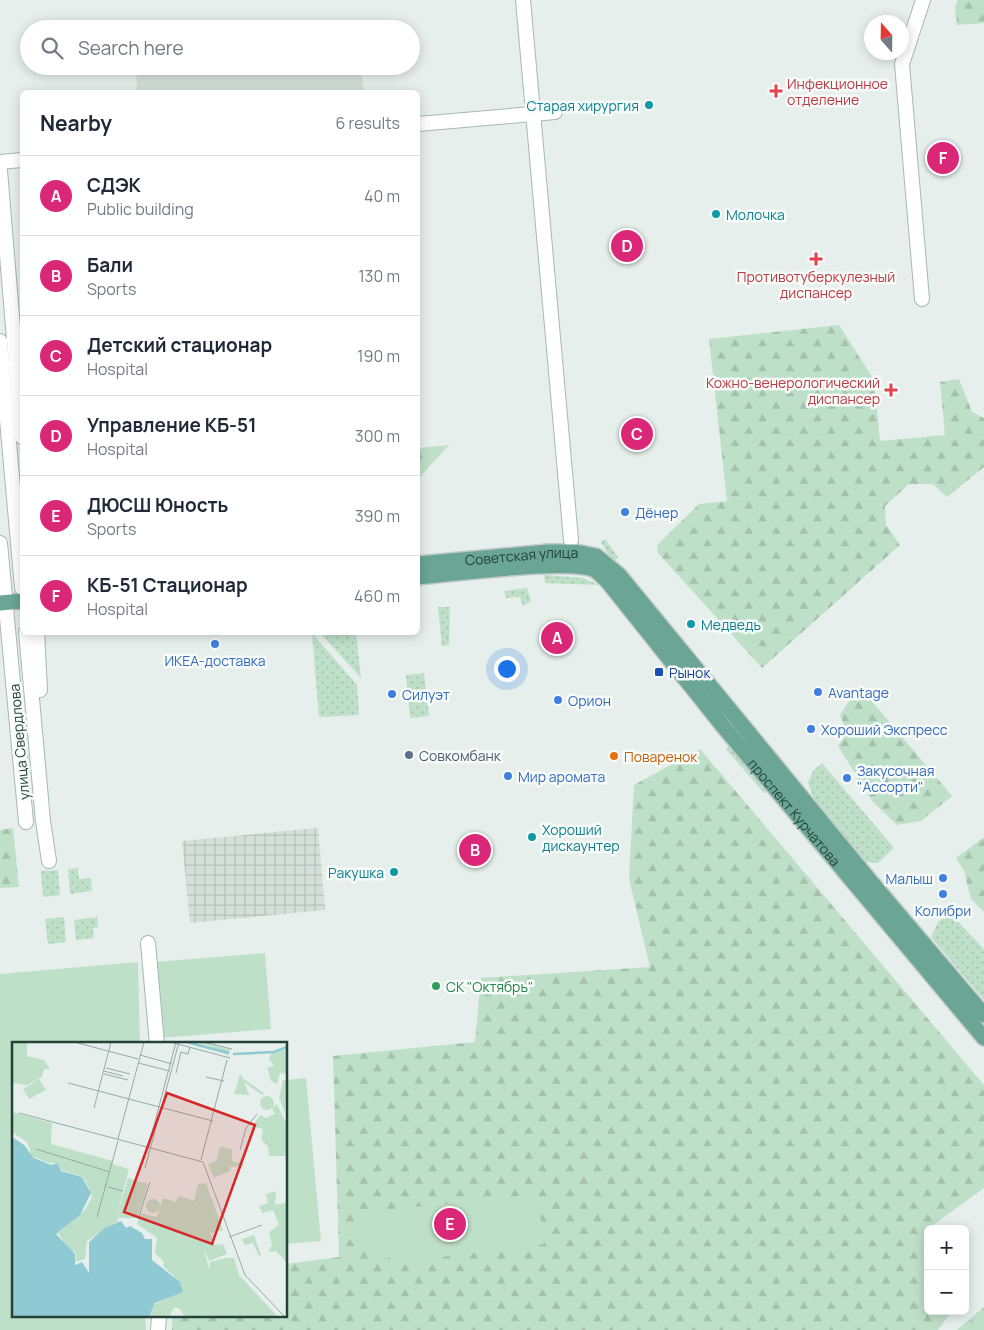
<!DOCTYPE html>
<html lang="en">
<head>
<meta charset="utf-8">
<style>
  body { margin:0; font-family:Manrope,sans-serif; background:#f2f2f3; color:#1f2937 }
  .controls { position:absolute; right:15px; bottom:15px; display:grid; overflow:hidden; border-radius:8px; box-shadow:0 2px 12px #0003 }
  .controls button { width:45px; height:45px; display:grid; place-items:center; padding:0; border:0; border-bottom:1px solid #e0e1e3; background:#fff; color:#1f2937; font:25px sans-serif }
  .compass { position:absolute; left:864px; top:15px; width:45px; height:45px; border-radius:50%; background:#fff; box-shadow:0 2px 12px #0003; rotate:340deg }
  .you { position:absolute; left:506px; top:668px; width:18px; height:18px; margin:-12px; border:4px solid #fff; border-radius:50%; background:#1a73e8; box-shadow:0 0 0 8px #1a73e833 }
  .badge { display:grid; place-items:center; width:32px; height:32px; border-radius:50%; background:#db2777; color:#fff; font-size:16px; font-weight:700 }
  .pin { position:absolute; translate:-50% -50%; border:2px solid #fff; box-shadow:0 1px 5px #0006 }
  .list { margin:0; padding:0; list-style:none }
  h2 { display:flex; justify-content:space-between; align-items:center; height:65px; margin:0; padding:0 20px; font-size:21px }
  h2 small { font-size:16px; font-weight:400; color:#747a83 }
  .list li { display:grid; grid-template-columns:32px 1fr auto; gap:15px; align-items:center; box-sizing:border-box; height:80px; padding:0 20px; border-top:1px solid #e0e1e3 }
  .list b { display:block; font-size:19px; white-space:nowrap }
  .list p { margin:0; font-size:16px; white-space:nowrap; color:#747a83 }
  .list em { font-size:16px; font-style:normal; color:#747a83 }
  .icon { flex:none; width:28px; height:28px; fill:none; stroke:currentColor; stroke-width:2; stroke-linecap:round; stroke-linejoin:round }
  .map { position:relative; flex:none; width:984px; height:1330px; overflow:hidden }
  .search { position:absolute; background:#fff; box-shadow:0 2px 12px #0003; left:20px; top:20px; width:400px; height:55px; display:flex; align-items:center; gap:12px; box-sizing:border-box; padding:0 18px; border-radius:28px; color:#747a83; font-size:19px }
  .panel { position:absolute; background:#fff; box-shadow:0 2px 12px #0003; left:20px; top:90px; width:400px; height:545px; border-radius:8px }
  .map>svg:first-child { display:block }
  .built { fill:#d4dfda }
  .industrial { fill:url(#industrial-grid) }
  .grass { fill:url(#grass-dots) }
  .forest { fill:url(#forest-firs) }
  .park { fill:url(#park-crowns) }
  .garden { fill:#bfe0c8 }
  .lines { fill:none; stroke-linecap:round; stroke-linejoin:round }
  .minor-casing { stroke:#a8b8b2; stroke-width:16 }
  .major-casing { stroke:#c2cac8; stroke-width:18 }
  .minor { stroke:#fff; stroke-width:14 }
  .major { stroke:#6aa596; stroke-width:15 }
  .health-dot { fill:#e0444e; stroke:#f7fbf9; stroke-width:2 }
  .culture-dot { fill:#0f9aa8; stroke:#f7fbf9; stroke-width:2 }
  .shop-dot { fill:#3f7fe0; stroke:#f7fbf9; stroke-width:2 }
  .transit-dot { fill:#1a4fb4; stroke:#f7fbf9; stroke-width:2 }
  .service-dot { fill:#5c6f8a; stroke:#f7fbf9; stroke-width:2 }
  .food-dot { fill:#e8710a; stroke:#f7fbf9; stroke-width:2 }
  .leisure-dot { fill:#2e9e5b; stroke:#f7fbf9; stroke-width:2 }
  .labels { text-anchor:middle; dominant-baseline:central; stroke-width:5; stroke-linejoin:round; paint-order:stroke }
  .health-label { font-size:14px; fill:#be3a42; stroke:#f7fbf9; text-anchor:start }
  .culture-label { font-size:14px; fill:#0d838f; stroke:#f7fbf9; text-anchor:start }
  .shop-label { font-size:14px; fill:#366cbe; stroke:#f7fbf9; text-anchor:start }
  .street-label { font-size:14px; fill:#24423a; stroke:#f7fbf9 }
  .transit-label { font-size:14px; fill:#164399; stroke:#f7fbf9; text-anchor:start }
  .service-label { font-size:14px; fill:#4e5e75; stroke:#f7fbf9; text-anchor:start }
  .food-label { font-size:14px; fill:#c56008; stroke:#f7fbf9; text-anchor:start }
  .leisure-label { font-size:14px; fill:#27864d; stroke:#f7fbf9; text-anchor:start }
  .inset-river { fill:none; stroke:#8ec9d4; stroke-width:2.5 }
  .inset-road { fill:none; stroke:#98aaa4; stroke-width:1 }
  .view { fill:#d62828; fill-opacity:0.15; stroke:#d62828; stroke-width:2.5 }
  .inset-edge { fill:none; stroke:#24423a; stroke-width:2.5 }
</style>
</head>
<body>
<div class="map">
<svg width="984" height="1330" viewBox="0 0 984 1330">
  <defs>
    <pattern id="industrial-grid" width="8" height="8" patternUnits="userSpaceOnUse" patternTransform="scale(1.25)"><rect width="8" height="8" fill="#d4dfda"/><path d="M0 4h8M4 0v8" fill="none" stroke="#b6c1bc"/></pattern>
    <pattern id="grass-dots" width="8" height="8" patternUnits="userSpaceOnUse" patternTransform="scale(1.25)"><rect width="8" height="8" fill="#bfe0c8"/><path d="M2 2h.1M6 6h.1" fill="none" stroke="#a4c1ad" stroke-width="1.8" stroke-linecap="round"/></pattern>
    <pattern id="forest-firs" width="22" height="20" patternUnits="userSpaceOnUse" patternTransform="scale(1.25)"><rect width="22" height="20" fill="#bfe0c8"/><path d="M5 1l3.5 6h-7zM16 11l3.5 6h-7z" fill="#a4c1ad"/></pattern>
    <pattern id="park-crowns" width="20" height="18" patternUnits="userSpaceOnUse" patternTransform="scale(1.25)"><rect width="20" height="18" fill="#bfe0c8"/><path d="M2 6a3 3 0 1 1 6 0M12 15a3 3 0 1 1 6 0" fill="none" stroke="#a4c1ad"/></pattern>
  </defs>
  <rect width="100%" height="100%" fill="#e6efeb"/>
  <polygon class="built" points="136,66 361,66 364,92 137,92"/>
  <polygon class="industrial" points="318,828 325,910 190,923 182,841"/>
  <g class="grass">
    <polygon points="605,539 618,557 613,563 601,542"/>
    <polygon points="544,575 583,578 599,585 545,583"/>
    <polygon points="527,588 531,601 523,606 520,597 506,598 504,591"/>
    <polygon points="438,607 450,607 449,645 442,646"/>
    <polygon points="312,633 357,685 359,715 319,717"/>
    <polygon points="320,633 356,633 361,678"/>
    <polygon points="424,673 429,716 410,718 406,675"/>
    <polygon points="733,743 771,787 764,793 726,749"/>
    <polygon points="822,763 894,848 878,863 866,862 814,799 808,783 813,771"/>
    <polygon points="78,868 79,879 91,878 92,891 70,894 68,869"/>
    <polygon points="58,870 60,895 43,897 41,871"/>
    <polygon points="950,913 984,949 984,1000 931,937 938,922"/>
    <polygon points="64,917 66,942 48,944 45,919"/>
    <polygon points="97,917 98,927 93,928 94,938 76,940 74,920"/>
  </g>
  <g class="forest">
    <polygon points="958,0 984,0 984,23 957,25 955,7"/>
    <polygon points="839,325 874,380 880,441 945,435 940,382 959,379 972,412 984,418 984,467 947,497 933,484 909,484 885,506 886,525 900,545 762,668 658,553 657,545 699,504 727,501 709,339"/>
    <polygon points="449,445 418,479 418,448"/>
    <polygon points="859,686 952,796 921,821 897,825 873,802 838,746 847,733 840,715"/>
    <polygon points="700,749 984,1085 984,1188 925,1231 928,1235 928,1311 952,1311 938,1330 172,1330 172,1316 286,1316 286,1264 339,1257 333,1056 475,1042 481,978 650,967 629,879 634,785"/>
    <polygon points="13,828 19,887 0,888 0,830"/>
    <polygon points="984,837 984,912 971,899 964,871 956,858"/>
  </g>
  <polygon class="park" points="984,1307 984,1330 957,1330"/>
  <g class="garden">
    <polygon points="265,953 271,1029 161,1038 155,962"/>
    <polygon points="138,962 140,1044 14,1044 14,1316 145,1316 146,1330 0,1330 0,974"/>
    <polygon points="306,1078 321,1241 286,1244 286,1080"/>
    <path d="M521,1196c22,6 20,28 23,48l-141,18c-16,-4 -37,-11 -43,-28 -2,-6 -1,-15 -2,-21z"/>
  </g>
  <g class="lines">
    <g class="minor-casing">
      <g id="minor">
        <polyline points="523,0 571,540"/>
        <polyline points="418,124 555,112"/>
        <polyline points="0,162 22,160"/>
        <polyline points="0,170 22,437"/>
        <polyline points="922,299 902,64 923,0"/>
        <polyline points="0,341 22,588"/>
        <polyline points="0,543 26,822"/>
        <polyline points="26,632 43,821 49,861"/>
        <polyline points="37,632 40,690"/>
        <polyline points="148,943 157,1044"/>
        <polyline points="158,1330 159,1316"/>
      </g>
    </g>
    <g class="major-casing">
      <g id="major">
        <path id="s1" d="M418,564l130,-12h28l20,4 23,19 252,307 113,133"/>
        <path id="s2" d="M418,577c33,-3 152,-19 177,-7 5,3 10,9 14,13l114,143 261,312"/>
        <polyline points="0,603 22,601"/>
      </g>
    </g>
    <use href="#minor" class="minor"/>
    <use href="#major" class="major"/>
  </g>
  <g class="health-dot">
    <path d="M773.5 83.5h5v5h5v5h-5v5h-5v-5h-5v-5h5z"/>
    <path d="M813.5 251.5h5v5h5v5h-5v5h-5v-5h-5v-5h5z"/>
    <path d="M888.5 382.5h5v5h5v5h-5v5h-5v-5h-5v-5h5z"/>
  </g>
  <g class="culture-dot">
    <circle cx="649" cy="105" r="5"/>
    <circle cx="716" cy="214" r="5"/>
    <circle cx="691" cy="624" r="5"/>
    <circle cx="532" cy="837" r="5"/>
    <circle cx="394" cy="872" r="5"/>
  </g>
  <g class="shop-dot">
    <circle cx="625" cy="512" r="5"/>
    <circle cx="215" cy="644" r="5"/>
    <circle cx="818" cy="692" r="5"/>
    <circle cx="392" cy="694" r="5"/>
    <circle cx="558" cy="700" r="5"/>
    <circle cx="811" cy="729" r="5"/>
    <circle cx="508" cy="776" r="5"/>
    <circle cx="847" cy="778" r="5"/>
    <circle cx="943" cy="878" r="5"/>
    <circle cx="943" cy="894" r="5"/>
  </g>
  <rect class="transit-dot" x="654" y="667" width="10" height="10" rx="2.5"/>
  <circle class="service-dot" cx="409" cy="755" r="5"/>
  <circle class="food-dot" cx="614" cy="756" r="5"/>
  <circle class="leisure-dot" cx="436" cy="986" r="5"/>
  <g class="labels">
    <g class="health-label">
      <text x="787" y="83">Инфекционное<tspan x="787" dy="16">отделение</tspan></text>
      <text x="816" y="276" text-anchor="middle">Противотуберкулезный<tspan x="816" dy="16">диспансер</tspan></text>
      <text x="880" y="382" text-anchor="end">Кожно-венерологический<tspan x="880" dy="16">диспансер</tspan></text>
    </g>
    <g class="culture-label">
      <text x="639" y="105" text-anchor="end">Старая хирургия</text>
      <text x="726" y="214">Молочка</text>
      <text x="701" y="624">Медведь</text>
      <text x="542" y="829">Хороший<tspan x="542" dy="16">дискаунтер</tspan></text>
      <text x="384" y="872" text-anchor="end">Ракушка</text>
    </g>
    <g class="shop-label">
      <text x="635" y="512">Дёнер</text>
      <text x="215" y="660" text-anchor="middle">ИКЕА-доставка</text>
      <text x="828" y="692">Avantage</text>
      <text x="402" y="694">Силуэт</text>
      <text x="568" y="700">Орион</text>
      <text x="821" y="729">Хороший Экспресс</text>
      <text x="857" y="770">Закусочная<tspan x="857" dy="16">"Ассорти"</tspan></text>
      <text x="518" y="776">Мир аромата</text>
      <text x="933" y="878" text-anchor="end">Малыш</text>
      <text x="943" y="910" text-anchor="middle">Колибри</text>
    </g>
    <g class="street-label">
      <text stroke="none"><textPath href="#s1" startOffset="104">Советская улица</textPath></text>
      <text transform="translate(19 742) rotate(-95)">улица Свердлова</text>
      <text stroke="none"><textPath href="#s2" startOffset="492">проспект Курчатова</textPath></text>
    </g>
    <g class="transit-label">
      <text x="669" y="672">Рынок</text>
    </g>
    <g class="service-label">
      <text x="419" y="755">Совкомбанк</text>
    </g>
    <g class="food-label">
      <text x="624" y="756">Поваренок</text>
    </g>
    <g class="leisure-label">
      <text x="446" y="986">СК "Октябрь"</text>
    </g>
  </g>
  <g transform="translate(12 1042)">
    <rect width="275" height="275" fill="#e6efeb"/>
    <path d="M170,0l35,6 -21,-6h6l28,7 -1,6z" fill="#bfe0c8"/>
    <path d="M0,0h15v14l17,4 6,9h-6l-2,8 -15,8 -15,-2zM275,7v25l-7,-1 -3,11 -6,-3 -4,-13 7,-3 -5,-6 2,-5zM228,32l4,5 20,14 -2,2 -18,-13 5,13 -15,-1zM271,38h4l-2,33 -6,-15zM248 61a7 7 0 1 1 14 0a7 7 0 1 1-14 0ZM265,62l10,21v31h-18l-1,-9 -7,-8 2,-10 -11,-2 8,-12 6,3 9,-4 -3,-6zM208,105l12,2v12l6,2 3,-5 3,8 -14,1v4l-16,7 -6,-14 8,-3zM194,141l17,47 -13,3 3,7 -15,14 -17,7 -17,1 -9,-9 2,-15 -20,-14 4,-11 16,4 6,-19 13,4 3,-6 15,5 4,-17zM264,149l-1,14 12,-3v61l-11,-12 -8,1 4,-6 -3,-14 10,-7 -6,-15 -11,3 -3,-7 9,-3 -2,-9zM242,193l7,20 -2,1 -6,-13 -8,2 -3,-6zM213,216h9l5,17 39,42h-72l-12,-40 15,-5 1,-10z" fill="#bfe0c8"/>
    <path d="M191,204l7,26 -16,5 7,12 5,28h-21l-6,-9h-5l-5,9h-20l6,-13 21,-10 -2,-18 -11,-10 1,-4 27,-5z" fill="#bfe0c8"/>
    <path d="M0,70l40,11 -1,21 62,17v3l16,5 -11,42v10l-31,20 -2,18 -10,3 1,-9 -8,-5 -10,-15 27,-23 7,-13 -3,-9 -6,-11 -22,-7 -3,-7h-9l-17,-7 -5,-14 -15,-10zM202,200l1,3 8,-1 4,10 -18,7 -6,-15z" fill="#bfe0c8"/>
    <path d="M27,37l7,11 -17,9 -6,-10zM116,136l20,6 -11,34h-18l-1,-6zM134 164a7 7 0 1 1 14 0a7 7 0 1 1-14 0Z" fill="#bfe0c8"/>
    <path d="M0,95l12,8 10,13 17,7 7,-2 3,8 21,6 9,16 -11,22 -24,19 19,20v11l7,-3 7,11v-31l16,-14 16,-7 5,7 4,-2 12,7 3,6h7v21l28,22 3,10 -28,11 -6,14h-137z" fill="#8ec9d4"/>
    <path class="inset-river" d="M175,0l42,11M221,12l41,-2 13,-5"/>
    <path class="inset-road" d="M158,0l60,16M192,0l28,7M66,1l60,16M128,13l32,9M126,21l32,8M94,26l24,6M92,29l19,5M164,31l5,-21 7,2 2,-7M92,32l24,6M194,35l18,4M56,41l145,38M82,66l17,-66M7,71l184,49 42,113 40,42M106,97l26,-97M136,106l28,-106M24,107l74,23M228,108l6,-22 11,-14M189,118l26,-100M133,126l34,-126M94,142l-1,4 13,-47M96,145l15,4M85,175l8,-29M126,177l12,-37M217,195l33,-12"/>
    <path class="view" d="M155,51l88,32 -43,119 -88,-32z"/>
    <rect width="275" height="275" class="inset-edge"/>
  </g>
</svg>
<div class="controls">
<button>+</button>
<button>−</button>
</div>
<svg class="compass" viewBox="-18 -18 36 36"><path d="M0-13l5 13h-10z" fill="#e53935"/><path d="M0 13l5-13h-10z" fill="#747a83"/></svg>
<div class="you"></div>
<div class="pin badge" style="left:557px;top:638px">A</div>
<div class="pin badge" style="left:475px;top:850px">B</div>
<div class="pin badge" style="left:637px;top:434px">C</div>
<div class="pin badge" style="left:627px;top:246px">D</div>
<div class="pin badge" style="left:450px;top:1224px">E</div>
<div class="pin badge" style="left:943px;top:158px">F</div>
<div class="search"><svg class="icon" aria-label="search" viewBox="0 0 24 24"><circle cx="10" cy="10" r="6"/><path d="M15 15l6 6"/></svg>Search here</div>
<section class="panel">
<h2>Nearby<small>6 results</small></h2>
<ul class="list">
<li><span class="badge">A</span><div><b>СДЭК</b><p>Public building</p></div><em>40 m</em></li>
<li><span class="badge">B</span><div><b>Бали</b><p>Sports</p></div><em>130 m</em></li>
<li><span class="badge">C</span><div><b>Детский стационар</b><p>Hospital</p></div><em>190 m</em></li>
<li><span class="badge">D</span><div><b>Управление КБ-51</b><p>Hospital</p></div><em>300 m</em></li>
<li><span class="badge">E</span><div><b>ДЮСШ Юность</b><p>Sports</p></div><em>390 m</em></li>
<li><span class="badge">F</span><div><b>КБ-51 Стационар</b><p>Hospital</p></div><em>460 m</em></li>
</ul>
</section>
</div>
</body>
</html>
